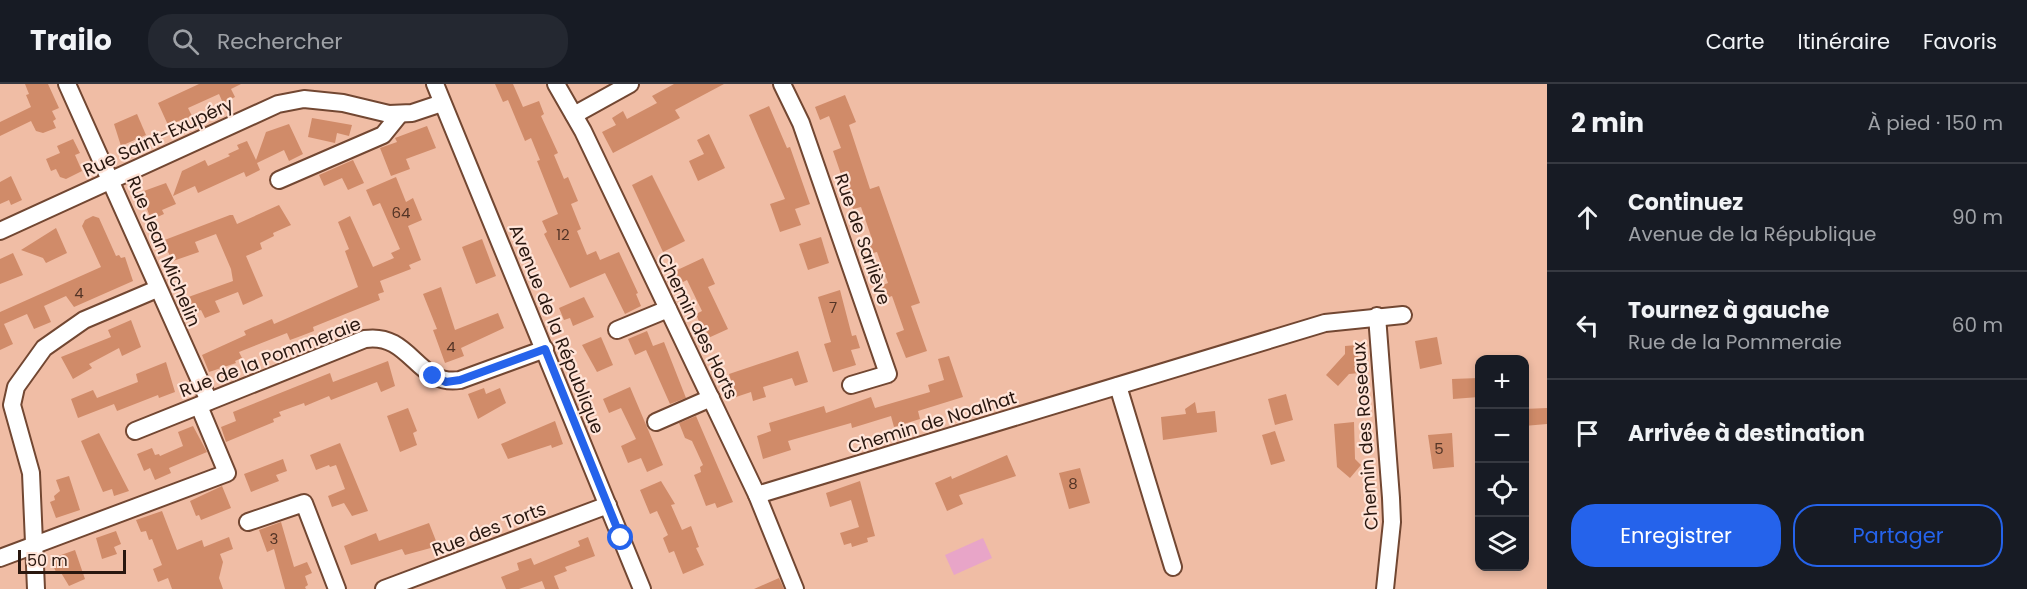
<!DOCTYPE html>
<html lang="fr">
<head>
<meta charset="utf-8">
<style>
  body { margin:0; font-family:Poppins,sans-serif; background:#242831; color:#f1f3f6 }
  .controls { position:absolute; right:18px; bottom:18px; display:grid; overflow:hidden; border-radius:12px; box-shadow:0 3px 9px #0003 }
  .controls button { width:54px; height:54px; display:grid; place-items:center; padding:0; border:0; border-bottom:2px solid #363941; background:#171b24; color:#f1f3f6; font:30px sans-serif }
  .scale { position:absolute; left:18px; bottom:15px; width:108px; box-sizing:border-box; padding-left:6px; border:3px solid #29170f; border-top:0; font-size:16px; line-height:21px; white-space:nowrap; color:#29170f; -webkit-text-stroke:4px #ffe4d8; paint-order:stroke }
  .stop { position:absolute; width:18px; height:18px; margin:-14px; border:4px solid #2563eb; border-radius:50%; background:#fff }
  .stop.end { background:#2563eb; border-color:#fff; box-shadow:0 2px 6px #0008 }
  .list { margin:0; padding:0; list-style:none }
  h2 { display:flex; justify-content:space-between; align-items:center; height:78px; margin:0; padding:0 24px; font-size:26px }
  h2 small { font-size:20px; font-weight:400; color:#9ea1a6 }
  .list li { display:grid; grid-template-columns:39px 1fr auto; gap:18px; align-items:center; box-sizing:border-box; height:108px; padding:0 24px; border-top:2px solid #363941 }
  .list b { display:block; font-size:22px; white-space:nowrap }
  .list p { margin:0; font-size:20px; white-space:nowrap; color:#9ea1a6 }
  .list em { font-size:20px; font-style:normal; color:#9ea1a6 }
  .actions { display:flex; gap:12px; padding:18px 24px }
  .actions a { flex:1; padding:14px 0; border:2px solid #2563eb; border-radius:24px; text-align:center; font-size:21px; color:#2563eb }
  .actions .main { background:#2563eb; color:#fff }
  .icon { flex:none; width:33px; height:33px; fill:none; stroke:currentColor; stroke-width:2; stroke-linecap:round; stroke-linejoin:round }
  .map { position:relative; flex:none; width:1547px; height:505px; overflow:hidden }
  header { display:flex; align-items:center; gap:36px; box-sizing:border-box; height:84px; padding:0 30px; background:#171b24; border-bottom:2px solid #363941 }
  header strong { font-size:28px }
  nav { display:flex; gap:33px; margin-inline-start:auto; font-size:21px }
  .search { width:420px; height:54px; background:#242831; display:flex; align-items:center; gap:15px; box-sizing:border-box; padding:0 21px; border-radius:24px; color:#9ea1a6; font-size:22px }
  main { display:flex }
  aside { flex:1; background:#171b24 }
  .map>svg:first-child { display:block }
  .green { fill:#e8a5c8 }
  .building { fill:#d08b69 }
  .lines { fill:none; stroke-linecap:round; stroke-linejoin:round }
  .minor-casing { stroke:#724732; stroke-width:20 }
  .minor { stroke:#fff; stroke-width:16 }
  .route { stroke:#2563eb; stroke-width:8 }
  .labels { text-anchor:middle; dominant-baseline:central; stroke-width:4.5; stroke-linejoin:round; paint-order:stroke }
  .number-label { font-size:15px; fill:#533426 }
  .street-label { font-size:18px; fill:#29170f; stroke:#ffe4d8 }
</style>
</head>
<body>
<header>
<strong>Trailo</strong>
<div class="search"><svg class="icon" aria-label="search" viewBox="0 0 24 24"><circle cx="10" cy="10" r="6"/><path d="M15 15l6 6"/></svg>Rechercher</div>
<nav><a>Carte</a><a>Itinéraire</a><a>Favoris</a></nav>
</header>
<main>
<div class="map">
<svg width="1547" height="505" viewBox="0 0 1547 505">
  <rect width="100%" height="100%" fill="#f0bda5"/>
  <polygon class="green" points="983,454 992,474 954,491 945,471"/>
  <g class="building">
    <polygon points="25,0 48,0 59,24 52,27 56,35 53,37 56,44 43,49 36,47 31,37 0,52 0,38 31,23 26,11 29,10"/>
    <polygon points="199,0 241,0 231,5 235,13 223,19 219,10 188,24 192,32 168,41 158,19"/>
    <polygon points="495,0 513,0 523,23 539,17 544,30 541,32 558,69 554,71 564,95 568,93 578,117 571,120 581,145 577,147 587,171 596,167 600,176 619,168 638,209 636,210 641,222 625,230 605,189 570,204 544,150 547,148 542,137 558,130 537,77 540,76 531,54 525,57 508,16 503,18"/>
    <polygon points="674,0 724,0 675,26 680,34 613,69 602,48 616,41 612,34 623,27 627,35 657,19 652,12"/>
    <polygon points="845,11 856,38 849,41 870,105 879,102 920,219 911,222 927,267 906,274 896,249 904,246 892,212 884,215 880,202 888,199 877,168 869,170 864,157 872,155 861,123 853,125 833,67 841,64 829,32 820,36 815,23"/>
    <polygon points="769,22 787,64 790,63 810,120 795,125 801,141 780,148 770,120 785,115 749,31"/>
    <polygon points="137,30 146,51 121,62 114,40"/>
    <polygon points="312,34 352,41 349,52 337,49 335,59 308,53"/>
    <polygon points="289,40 303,70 289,77 284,66 257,79 260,86 246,93 244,88 198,109 195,102 173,112 182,87 205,76 208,82 230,72 228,70 239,65 237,61 247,57 256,76 266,48"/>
    <polygon points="427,42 436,64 406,75 410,85 391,92 380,64 397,58 395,54"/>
    <polygon points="709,50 725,84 698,97 689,77 704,70 697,56"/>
    <polygon points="73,55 80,69 75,71 82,87 66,95 60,93 56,85 51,87 46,75 60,69 57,62"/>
    <polygon points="353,76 364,99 348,106 342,94 324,102 319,91"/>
    <polygon points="652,91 685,157 663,168 632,101"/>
    <polygon points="11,92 22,116 11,121 9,116 0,120 0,98"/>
    <polygon points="396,93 406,118 413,114 422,136 408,142 421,176 409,181 411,185 380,197 384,208 378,210 380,216 313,243 314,247 301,252 290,256 287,249 239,268 242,274 235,277 236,279 209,288 202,271 246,251 244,247 272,235 274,240 358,203 345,167 349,165 338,138 350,132 373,183 394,174 391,169 400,165 380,119 373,122 366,106"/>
    <polygon points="166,99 176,120 162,126 164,130 151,136 141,108"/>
    <polygon points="279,121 291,141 273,149 274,152 260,159 262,165 246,172 263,212 243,221 238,208 215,217 220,228 205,234 201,226 192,229 190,225 184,227 180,216 233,197 231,185 216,150 195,158 199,168 173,177 162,157 230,131 233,131 237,140"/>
    <polygon points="93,132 99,134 116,172 119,171 121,174 125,173 133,197 74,223 66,212 44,222 51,238 34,245 27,230 4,240 13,260 0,266 0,228 101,183 82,142 85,136"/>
    <polygon points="56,144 67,169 46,179 43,174 21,166"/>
    <polygon points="821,153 829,179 808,186 799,160"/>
    <polygon points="482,155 496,192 476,200 462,163"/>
    <polygon points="13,169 23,191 0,200 0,175"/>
    <polygon points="703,174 715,200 708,203 728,245 706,255 696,230 702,227 687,196 679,200 673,188"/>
    <polygon points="441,203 455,246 498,229 504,244 461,264 464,272 445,279 433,246 437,245 423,210"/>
    <polygon points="840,206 852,252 856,251 860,264 851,266 856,281 833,288 824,260 831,258 818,213"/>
    <polygon points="584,213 594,233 573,242 570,234 564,236 559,224"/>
    <polygon points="131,236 141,263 122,272 119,264 89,280 92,284 73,295 61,273 111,253 108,246"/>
    <polygon points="647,247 653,262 664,258 686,314 670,320 646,266 635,271 628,255"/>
    <polygon points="601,253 613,281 597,288 582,261"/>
    <polygon points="1437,253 1442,280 1420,285 1415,257"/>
    <polygon points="1357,261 1360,289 1349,290 1338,302 1326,291 1345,270 1345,262"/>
    <polygon points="798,267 808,298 795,302 792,294 763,303 766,313 753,317 751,308 736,313 729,290"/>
    <polygon points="949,272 963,313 918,327 920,335 894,343 891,332 852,344 851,339 788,357 791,366 763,375 757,352 771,347 769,339 824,322 826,329 871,313 875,324 930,308 928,301 944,296 938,275"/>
    <polygon points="388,277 395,302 381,308 377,298 331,316 329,312 305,322 304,319 279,328 281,332 273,335 274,338 226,358 221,343 236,337 233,328 330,289 333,298"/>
    <polygon points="166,278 175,308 159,314 158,311 117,327 114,320 78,334 71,315 93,306 97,314 138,298 136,290"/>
    <polygon points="1479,294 1479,313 1453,315 1452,295"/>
    <polygon points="630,303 663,381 647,388 641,374 628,379 621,362 636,355 621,324 609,329 603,315"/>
    <polygon points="484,304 486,310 500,304 506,319 478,335 468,310"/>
    <polygon points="1286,310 1293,336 1275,341 1268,315"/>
    <polygon points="1195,318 1197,329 1215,327 1217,348 1163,356 1161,333 1186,330 1185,325"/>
    <polygon points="408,324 417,347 413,349 417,361 400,368 387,332"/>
    <polygon points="1547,324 1547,340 1524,342 1524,325"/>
    <polygon points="696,332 733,418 717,424 715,419 706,422 694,391 701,388 700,383 703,381 692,357 685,354 679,339"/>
    <polygon points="555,337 563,360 552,364 551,361 508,375 501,360"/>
    <polygon points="1354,338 1355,375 1361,381 1350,394 1337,383 1334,340"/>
    <polygon points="193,342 207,368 169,384 171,389 155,396 150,384 144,387 137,370 152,364 155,371 159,370 160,372 183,362 178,348"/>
    <polygon points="1275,347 1285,377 1271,381 1262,351"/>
    <polygon points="99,349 129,407 114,412 112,405 103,408 81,357"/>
    <polygon points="1452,349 1454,383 1433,385 1428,351"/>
    <polygon points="340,359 368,427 352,432 344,419 332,423 328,412 345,405 336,381 330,383 329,381 316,386 310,371"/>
    <polygon points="1007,371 1016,392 959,411 963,420 947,427 935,399 951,392 952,395"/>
    <polygon points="283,375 287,387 276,391 279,397 251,408 244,390"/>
    <polygon points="1080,384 1090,419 1069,425 1059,389"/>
    <polygon points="69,392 80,426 56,434 50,418 55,416 54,412 60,407 56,396"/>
    <polygon points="661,397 675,420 671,421 682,446 691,442 699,463 696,464 704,481 683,490 674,467 669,469 663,454 668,451 657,427 650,430 640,406"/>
    <polygon points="860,397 875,452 867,454 868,458 852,463 851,459 844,461 840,449 859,443 851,416 830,423 826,409"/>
    <polygon points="222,402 231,424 201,436 199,431 196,432 190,417"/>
    <polygon points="162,427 177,466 202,456 204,463 229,453 233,465 220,470 223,478 219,494 223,505 172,505 168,494 158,498 153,485 162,481 152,455 149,456 146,447 141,448 136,436"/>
    <polygon points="281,438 294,483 307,478 312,489 305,492 308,501 305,503 306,505 285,505 274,465 267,468 259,446"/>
    <polygon points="429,439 438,462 405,471 402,465 351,481 344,462 376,449 379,457"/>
    <polygon points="116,447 121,460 114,463 117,470 102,475 96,454"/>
    <polygon points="588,453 595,472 565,483 567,487 554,492 559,505 545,505 542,497 519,505 506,505 501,493 519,486 517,479 531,474 534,481 580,462 578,457"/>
    <polygon points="75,466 85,495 69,502 60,487 56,488 50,475"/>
    <polygon points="779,494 784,505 754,505"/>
  </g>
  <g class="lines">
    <g class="minor-casing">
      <g id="minor">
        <polyline points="67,0 209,317"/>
        <polyline points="435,0 642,505"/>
        <polyline points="556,0 583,47 757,411 795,505"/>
        <polyline points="782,0 801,39 888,290 851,301"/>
        <polyline points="574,31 630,0"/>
        <polyline points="279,96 383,51 400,30"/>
        <polyline points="0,147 278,20 304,15 343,19 389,30 412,29 442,19"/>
        <polyline points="1377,232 1391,414 1392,438 1385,505"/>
        <polyline points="617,246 668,225"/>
        <polyline points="1118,302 1173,483"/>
        <polyline points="656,338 711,314"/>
        <path d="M135,347l230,-92c46,-7 52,48 95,41l85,-31"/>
        <polyline points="757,411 1325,239 1403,231"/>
        <polyline points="248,438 304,419 337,505"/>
        <polyline points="0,474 227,389 199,322"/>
        <polyline points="36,505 31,389 12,321 16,303 44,264 84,236 157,205"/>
        <polyline points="384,505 608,421"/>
      </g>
    </g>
    <use href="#minor" class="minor"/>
  </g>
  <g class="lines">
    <polyline class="route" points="433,292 446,298 460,296 545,265 621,454"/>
  </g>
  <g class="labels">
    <g class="number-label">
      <text x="401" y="128">64</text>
      <text x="563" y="150">12</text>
      <text x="79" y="208">4</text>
      <text x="833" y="223">7</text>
      <text x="451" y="262">4</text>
      <text x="1439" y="364">5</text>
      <text x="1073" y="399">8</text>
      <text x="274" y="454">3</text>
    </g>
    <g class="street-label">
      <text transform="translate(158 53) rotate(-25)">Rue Saint-Exupéry</text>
      <text transform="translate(863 155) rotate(71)">Rue de Sarliève</text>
      <text transform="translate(164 167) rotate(67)">Rue Jean Michelin</text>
      <text transform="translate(698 242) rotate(64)">Chemin des Horts</text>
      <text transform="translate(557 245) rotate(68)">Avenue de la République</text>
      <text transform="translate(270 273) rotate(-21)">Rue de la Pommeraie</text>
      <text transform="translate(932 338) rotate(-17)">Chemin de Noalhat</text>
      <text transform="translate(1365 352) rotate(-94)">Chemin des Roseaux</text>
      <text transform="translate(489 445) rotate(-21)">Rue des Torts</text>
    </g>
  </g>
</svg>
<div class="controls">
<button>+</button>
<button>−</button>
<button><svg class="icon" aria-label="locate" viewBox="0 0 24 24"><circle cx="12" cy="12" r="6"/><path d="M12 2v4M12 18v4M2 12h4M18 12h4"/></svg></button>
<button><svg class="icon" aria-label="layers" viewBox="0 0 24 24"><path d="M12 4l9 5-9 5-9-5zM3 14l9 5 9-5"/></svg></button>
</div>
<div class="scale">50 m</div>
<div class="stop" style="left:621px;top:454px"></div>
<div class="stop end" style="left:433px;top:292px"></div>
</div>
<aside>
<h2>2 min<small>À pied · 150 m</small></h2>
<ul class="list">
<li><svg class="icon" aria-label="ahead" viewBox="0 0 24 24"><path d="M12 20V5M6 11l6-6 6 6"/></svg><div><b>Continuez</b><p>Avenue de la République</p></div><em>90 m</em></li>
<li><svg class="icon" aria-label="left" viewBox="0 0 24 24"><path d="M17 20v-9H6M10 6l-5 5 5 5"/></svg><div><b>Tournez à gauche</b><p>Rue de la Pommeraie</p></div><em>60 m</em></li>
<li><svg class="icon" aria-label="arrive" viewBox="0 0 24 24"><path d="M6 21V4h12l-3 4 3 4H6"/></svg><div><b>Arrivée à destination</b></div></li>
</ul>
<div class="actions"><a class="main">Enregistrer</a><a>Partager</a></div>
</aside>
</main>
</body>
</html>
